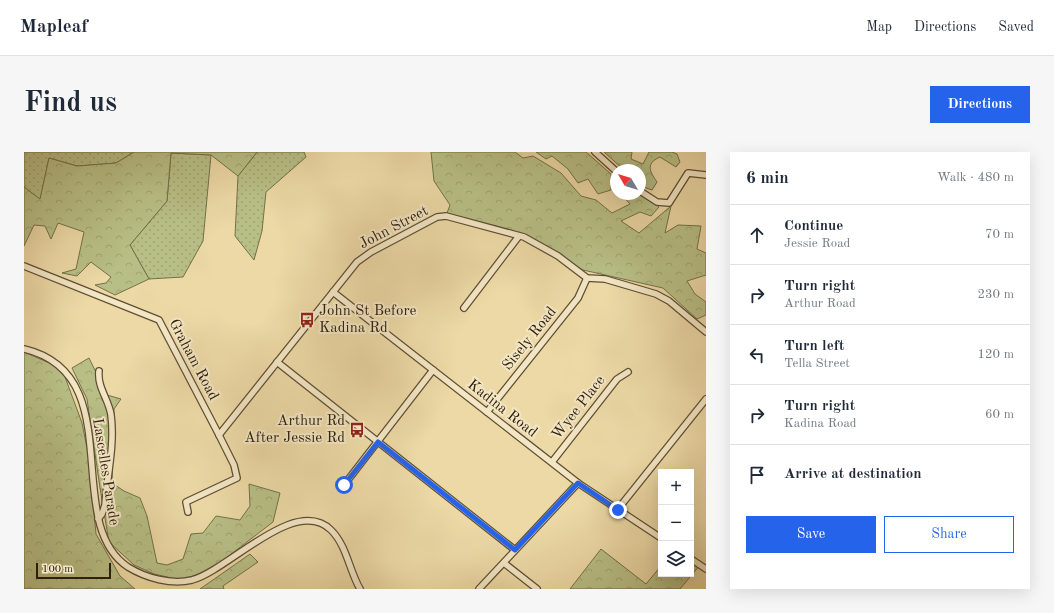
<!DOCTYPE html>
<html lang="en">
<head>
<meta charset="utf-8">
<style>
  body { margin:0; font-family:"Old Standard TT",serif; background:#f6f6f7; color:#1f2937 }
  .controls { position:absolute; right:12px; bottom:12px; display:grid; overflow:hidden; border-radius:0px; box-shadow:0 4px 16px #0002 }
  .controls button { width:36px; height:36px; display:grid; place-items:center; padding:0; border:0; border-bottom:1px solid #e0e1e3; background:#fff; color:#1f2937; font:20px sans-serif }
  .compass { position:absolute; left:586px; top:12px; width:36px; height:36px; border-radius:50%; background:#fff; box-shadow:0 4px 16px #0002; rotate:308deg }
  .scale { position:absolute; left:12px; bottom:10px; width:75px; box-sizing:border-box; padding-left:4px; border:2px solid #2f200c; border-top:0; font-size:11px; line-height:14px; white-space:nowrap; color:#2f200c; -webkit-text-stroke:3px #f3e6c5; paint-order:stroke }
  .stop { position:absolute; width:12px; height:12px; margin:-9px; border:3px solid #2563eb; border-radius:50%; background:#fff }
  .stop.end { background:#2563eb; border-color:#fff; box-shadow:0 1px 4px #0008 }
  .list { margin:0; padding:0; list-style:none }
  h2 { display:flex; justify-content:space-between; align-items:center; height:52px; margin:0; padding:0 16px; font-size:17px }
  h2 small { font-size:13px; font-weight:400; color:#747a83 }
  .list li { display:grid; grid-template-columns:26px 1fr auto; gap:12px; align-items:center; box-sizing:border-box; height:60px; padding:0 16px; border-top:1px solid #e0e1e3 }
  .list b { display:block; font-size:15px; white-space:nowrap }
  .list p { margin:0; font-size:13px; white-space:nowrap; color:#747a83 }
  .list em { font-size:13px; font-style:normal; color:#747a83 }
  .actions { display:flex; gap:8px; padding:12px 16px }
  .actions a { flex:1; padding:9px 0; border:1px solid #2563eb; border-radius:0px; text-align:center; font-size:14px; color:#2563eb }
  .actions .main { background:#2563eb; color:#fff }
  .icon { flex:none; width:22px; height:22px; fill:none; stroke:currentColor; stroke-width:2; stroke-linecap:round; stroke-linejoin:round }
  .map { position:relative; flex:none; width:682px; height:437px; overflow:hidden; border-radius:0px }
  header { display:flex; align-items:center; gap:24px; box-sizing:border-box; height:56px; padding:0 20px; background:#fff; border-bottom:1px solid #e0e1e3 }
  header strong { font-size:19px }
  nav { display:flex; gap:22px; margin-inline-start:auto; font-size:14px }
  .intro { display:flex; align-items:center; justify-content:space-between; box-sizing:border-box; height:96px; padding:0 24px }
  h1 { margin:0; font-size:28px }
  .button { padding:10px 18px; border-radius:0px; background:#2563eb; color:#fff; font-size:14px; font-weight:700 }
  main { display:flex; gap:24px; padding:0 24px }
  aside { flex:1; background:#fff; border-radius:0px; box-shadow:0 4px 16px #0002 }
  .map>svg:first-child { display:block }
  .grass { fill:url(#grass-dots); stroke:#747049 }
  .forest { fill:url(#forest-crowns); stroke:#747049 }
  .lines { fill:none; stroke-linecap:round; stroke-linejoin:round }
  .street-casing { stroke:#5e4e32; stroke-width:8 }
  .street { stroke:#f3e6c5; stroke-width:5.5 }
  .route { stroke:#2563eb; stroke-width:5 }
  .labels { text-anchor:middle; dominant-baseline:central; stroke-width:4; stroke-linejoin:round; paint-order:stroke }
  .street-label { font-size:15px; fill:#2f200c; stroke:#f3e6c5 }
  .poi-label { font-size:15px; fill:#2f200c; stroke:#f3e6c5; text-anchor:start }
</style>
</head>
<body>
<header>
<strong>Mapleaf</strong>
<nav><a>Map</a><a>Directions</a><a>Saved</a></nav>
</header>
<div class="intro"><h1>Find us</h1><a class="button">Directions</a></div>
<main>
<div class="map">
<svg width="682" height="437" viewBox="0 0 682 437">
  <defs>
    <pattern id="grass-dots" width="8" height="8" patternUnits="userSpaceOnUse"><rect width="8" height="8" fill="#b8bf86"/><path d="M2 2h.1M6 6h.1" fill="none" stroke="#9ea472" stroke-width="1.8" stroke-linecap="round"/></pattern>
    <pattern id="forest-crowns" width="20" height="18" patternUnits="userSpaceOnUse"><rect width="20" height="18" fill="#b8bf86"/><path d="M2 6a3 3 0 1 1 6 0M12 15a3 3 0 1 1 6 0" fill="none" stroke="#9ea472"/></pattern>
  </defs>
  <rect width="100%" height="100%" fill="#ecd9a6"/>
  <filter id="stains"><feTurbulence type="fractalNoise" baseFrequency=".005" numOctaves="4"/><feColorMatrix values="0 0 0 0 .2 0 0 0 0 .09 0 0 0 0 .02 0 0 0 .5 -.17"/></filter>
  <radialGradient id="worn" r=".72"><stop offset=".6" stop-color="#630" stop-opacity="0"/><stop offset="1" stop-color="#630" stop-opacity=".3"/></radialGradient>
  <g class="grass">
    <polygon points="0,0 110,0 92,11 53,14 25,6 16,48 0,35"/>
    <polygon points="233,0 280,0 282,5 242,40 238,79 230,108 211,84 214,24"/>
    <polygon points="147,1 187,3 179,89 159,125 125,127 106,93 143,49"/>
  </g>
  <g class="forest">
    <polygon points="110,0 233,0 214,24 187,3 147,1 143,49 106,93 125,127 91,143 71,133 82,131 87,125 67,110 53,124 38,121 52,117 60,80 34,71 27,87 21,74 10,73 0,94 0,35 16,47 25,6 53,14 92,11"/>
    <polygon points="407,0 491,0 499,6 509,4 537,21 557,44 572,48 588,61 606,52 597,42 616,42 635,55 627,64 616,60 597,69 615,81 647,54 641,81 654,73 677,74 673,97 682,101 682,123 663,129 671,142 682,150 682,163 673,167 639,136 559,118 503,85 423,61 426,53 410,29"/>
    <polygon points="512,0 562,0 587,22 587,38 574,42 564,27 554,31 544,17 528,4 522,7"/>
    <path d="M580,0h28l-1,7 12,5 6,-12h23l5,2 3,8 -4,5 -16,-10c-16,7 -9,16 -3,25l-5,8 -6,-2 -6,-5v-13h-16z"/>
    <polygon points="0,200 30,213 41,225 58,271 65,306 72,382 96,424 111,437 0,437"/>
    <polygon points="65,206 83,243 97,247 90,257 88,331 100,339 116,346 123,364 133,411 143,413 159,407 167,382 179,381 192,364 216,368 226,354 225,332 256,341 249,370 185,419 156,428 130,422 110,413 85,390 76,336 63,247 48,216"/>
    <polygon points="577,397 622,432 637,414 637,422 667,422 667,407 676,413 656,437 546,437"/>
    <polygon points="226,402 234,410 199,434 200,437 176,437"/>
  </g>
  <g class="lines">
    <g class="street-casing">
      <g id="street">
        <polyline points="571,0 592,19"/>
        <polyline points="616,39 633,50 645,51 664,21 682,23"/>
        <polyline points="0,114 135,168 195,283 210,313 213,326 162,350 164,360"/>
        <polyline points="309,140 554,331 637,386"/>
        <polyline points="440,156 495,84"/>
        <path d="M0,197c107,25 36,173 104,218 18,11 43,18 64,13 37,-10 103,-85 139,-50 16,16 18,40 29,59"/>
        <polyline points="253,210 491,398"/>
        <polyline points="463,260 554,146 563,126"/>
        <polyline points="195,283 333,110 347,100 413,65 422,64 500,85 534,104 563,126 581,127 632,142 645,149 682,180"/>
        <polyline points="528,310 593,227 604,220"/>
        <polyline points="320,333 409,218"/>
        <polyline points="594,357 682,247"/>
        <path d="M74,367l4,-5 3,-9c2,-29 10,-60 6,-90 -2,-15 -14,-28 -12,-44"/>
        <polyline points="667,407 682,417"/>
        <polyline points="480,411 513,437"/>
        <polyline points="455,437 554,331"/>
      </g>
    </g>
    <use href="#street" class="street"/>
  </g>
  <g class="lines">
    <polyline class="route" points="320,333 354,290 491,398 554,331 594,358"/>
  </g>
  <defs>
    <g id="bus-bare" transform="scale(1.2)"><path d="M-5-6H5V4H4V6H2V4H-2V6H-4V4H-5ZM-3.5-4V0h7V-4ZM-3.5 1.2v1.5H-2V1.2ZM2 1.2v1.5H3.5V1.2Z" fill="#8f2418" stroke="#f3e6c5" stroke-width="2.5" paint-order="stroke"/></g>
  </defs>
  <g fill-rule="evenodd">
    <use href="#bus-bare" x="283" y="168"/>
    <use href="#bus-bare" x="333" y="278"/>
  </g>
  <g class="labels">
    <g class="street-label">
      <text transform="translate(370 76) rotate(-28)">John Street</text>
      <text transform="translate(506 187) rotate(-51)">Sisely Road</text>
      <text transform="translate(169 208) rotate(62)">Graham Road</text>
      <text transform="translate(555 256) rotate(-52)">Wyee Place</text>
      <text transform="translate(478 257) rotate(38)">Kadina Road</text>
      <text transform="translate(81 320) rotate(81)">Lascelles Parade</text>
    </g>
    <g class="poi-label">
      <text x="295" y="159">John St Before<tspan x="295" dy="17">Kadina Rd</tspan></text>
      <text x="321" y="269" text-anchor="end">Arthur Rd<tspan x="321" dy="17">After Jessie Rd</tspan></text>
    </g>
  </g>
  <rect width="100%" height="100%" filter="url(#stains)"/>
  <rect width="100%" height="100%" fill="url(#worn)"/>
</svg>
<div class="controls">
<button>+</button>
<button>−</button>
<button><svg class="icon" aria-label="layers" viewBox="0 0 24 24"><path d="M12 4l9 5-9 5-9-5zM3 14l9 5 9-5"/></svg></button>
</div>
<svg class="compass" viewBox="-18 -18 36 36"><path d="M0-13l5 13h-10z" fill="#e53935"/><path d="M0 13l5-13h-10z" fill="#747a83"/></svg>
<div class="scale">100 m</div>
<div class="stop" style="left:320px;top:333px"></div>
<div class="stop end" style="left:594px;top:358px"></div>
</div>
<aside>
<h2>6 min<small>Walk · 480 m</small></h2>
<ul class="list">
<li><svg class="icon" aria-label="ahead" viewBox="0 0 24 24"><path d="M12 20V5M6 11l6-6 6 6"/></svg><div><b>Continue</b><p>Jessie Road</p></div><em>70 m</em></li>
<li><svg class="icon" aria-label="right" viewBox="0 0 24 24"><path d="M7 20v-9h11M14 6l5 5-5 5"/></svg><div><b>Turn right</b><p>Arthur Road</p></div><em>230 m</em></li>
<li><svg class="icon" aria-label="left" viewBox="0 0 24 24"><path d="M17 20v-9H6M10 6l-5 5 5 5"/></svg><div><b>Turn left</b><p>Tella Street</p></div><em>120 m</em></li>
<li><svg class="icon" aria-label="right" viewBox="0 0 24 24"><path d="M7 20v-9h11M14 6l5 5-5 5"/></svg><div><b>Turn right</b><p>Kadina Road</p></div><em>60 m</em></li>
<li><svg class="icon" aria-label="arrive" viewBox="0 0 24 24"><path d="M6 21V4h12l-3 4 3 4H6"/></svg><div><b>Arrive at destination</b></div></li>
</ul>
<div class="actions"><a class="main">Save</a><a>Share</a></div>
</aside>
</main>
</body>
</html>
